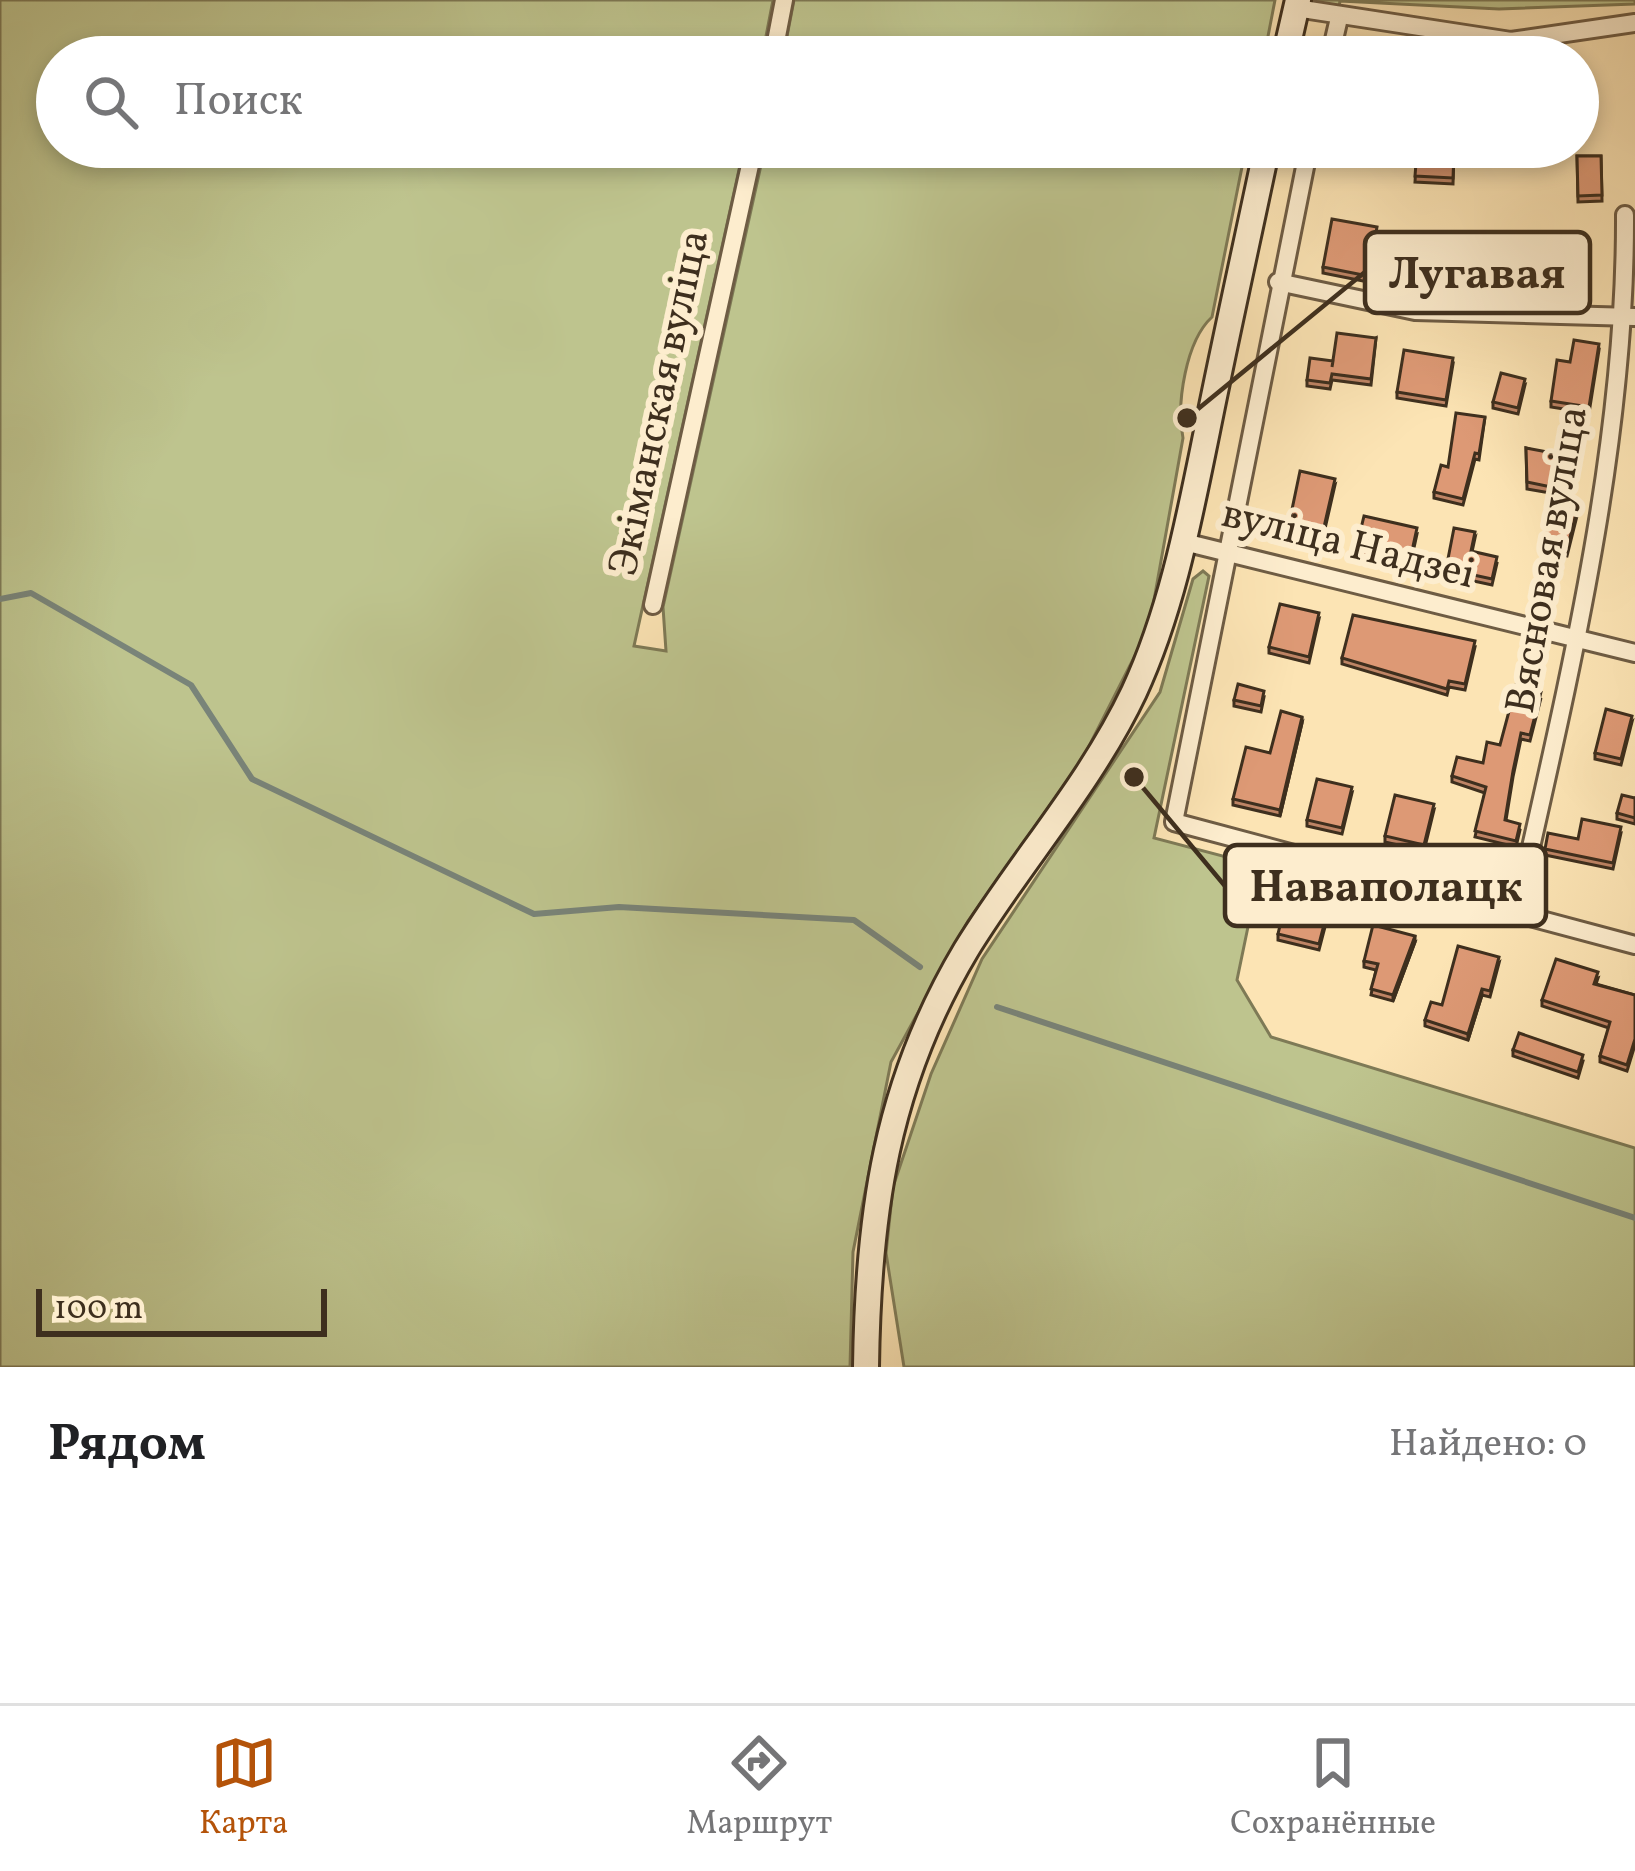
<!DOCTYPE html>
<html lang="ru">
<head>
<meta charset="utf-8">
<style>
  body { margin:0; font-family:Vollkorn,serif; background:#f2f2f2; color:#202124 }
  .scale { position:absolute; left:36px; bottom:30px; width:291px; box-sizing:border-box; padding-left:12px; border:6px solid #3e2f1e; border-top:0; font-size:33px; line-height:42px; white-space:nowrap; color:#3e2f1e; -webkit-text-stroke:9px #fdedce; paint-order:stroke }
  .list { margin:0; padding:0; list-style:none }
  h2 { display:flex; justify-content:space-between; align-items:center; height:156px; margin:0; padding:0 48px; font-size:51px }
  h2 small { font-size:39px; font-weight:400; color:#757577 }
  .icon { flex:none; width:66px; height:66px; fill:none; stroke:currentColor; stroke-width:2; stroke-linecap:round; stroke-linejoin:round }
  .map { position:relative; flex:none; width:1635px; height:1367px; overflow:hidden }
  .search { position:absolute; background:#fff; box-shadow:0 6px 18px #0003; left:36px; right:36px; top:36px; height:132px; display:flex; align-items:center; gap:30px; box-sizing:border-box; padding:0 42px; border-radius:66px; color:#757577; font-size:45px }
  .sheet { height:336px; background:#fff }
  nav { display:flex; justify-content:space-around; align-items:center; box-sizing:border-box; height:168px; border-top:3px solid #e0e0e0; background:#fff; font-size:33px; color:#757577 }
  nav a { display:grid; justify-items:center; gap:6px }
  nav .on { color:#b45309 }
  .map>svg:first-child { display:block }
  .green { fill:#bec48e; stroke:#7e7a56; stroke-width:3 }
  .lines { fill:none; stroke-linecap:round; stroke-linejoin:round }
  .stream { stroke:#798479; stroke-width:6 }
  .minor-casing { stroke:#6e5c44; stroke-width:22 }
  .secondary-casing { stroke:#3e2f1e; stroke-width:30 }
  .minor { stroke:#fdedce; stroke-width:16 }
  .secondary { stroke:#fdedce; stroke-width:24 }
  .wall { fill:#be8465; stroke:#3e2f1e; stroke-width:3 }
  .shaded-wall { fill:#9b6b52; stroke:#3e2f1e; stroke-width:3 }
  .building { fill:#dd9975; stroke:#3e2f1e; stroke-width:3 }
  .labels { text-anchor:middle; dominant-baseline:central; stroke-width:12; stroke-linejoin:round; paint-order:stroke }
  .street-label { font-size:42px; fill:#3e2f1e; stroke:#fdedce }
  .leader { fill:none; stroke:#3e2f1e; stroke-width:4.5 }
  .callout-dot { fill:#3e2f1e; stroke:#fdedce; stroke-width:4.5 }
  .callout { fill:#fdedce; stroke:#3e2f1e; stroke-width:4.5 }
  .callout-label { font-size:45px; text-anchor:middle; font-weight:bold; fill:#3e2f1e }
</style>
</head>
<body>
<div class="map">
<svg width="1635" height="1367" viewBox="0 0 1635 1367">
  <rect width="100%" height="100%" fill="#fce4b4"/>
  <filter id="stains"><feTurbulence type="fractalNoise" baseFrequency=".00167" numOctaves="4"/><feColorMatrix values="0 0 0 0 .2 0 0 0 0 .09 0 0 0 0 .02 0 0 0 .5 -.17"/></filter>
  <radialGradient id="worn" r=".72"><stop offset=".6" stop-color="#630" stop-opacity="0"/><stop offset="1" stop-color="#630" stop-opacity=".3"/></radialGradient>
  <g class="green">
    <path d="M0,0h773l-11,57h-705v90h687l-110,499 32,5 -3,-44 102,-460h481l-34,170c-26,24 -36,86 -29,121l-34,190 -67,132 -114,161 -77,141 -38,190 -3,115h-850z"/>
    <polygon points="794,0 1275,0 1264,57 783,57"/>
    <polygon points="1317,0 1635,0 1635,4 1499,9 1340,1 1338,12"/>
    <polygon points="1203,571 1209,576 1154,838 1238,860 1232,888 1255,893 1237,980 1271,1037 1635,1148 1635,1367 904,1367 886,1253 893,1187 931,1074 982,959 1160,692 1193,579"/>
  </g>
  <g class="lines">
    <g class="stream">
      <polyline points="0,599 31,593 191,685 252,779 534,914 619,907 854,920 920,967"/>
      <polyline points="997,1007 1635,1218"/>
    </g>
    <g class="minor-casing">
      <g id="minor">
        <polyline points="1296,8 1511,41 1635,23"/>
        <polyline points="773,57 784,0"/>
        <polyline points="1330,57 1339,18"/>
        <polyline points="1309,147 1174,822 1635,945"/>
        <polyline points="1278,282 1415,311 1634,317"/>
        <polyline points="1184,542 1635,653"/>
        <polyline points="653,605 754,147"/>
        <path d="M1516,914c51,-229 110,-464 109,-699"/>
      </g>
    </g>
    <g class="secondary-casing">
      <g id="secondary">
        <polyline points="1285,57 1298,0"/>
        <path d="M866,1367c2,-153 20,-283 100,-417 53,-87 124,-165 168,-258 38,-82 55,-173 73,-261 19,-95 40,-189 60,-284"/>
      </g>
    </g>
    <use href="#minor" class="minor"/>
    <use href="#secondary" class="secondary"/>
  </g>
  <g class="wall">
    <polygon points="1417,151 1454,153 1453,184 1415,182"/>
    <polygon points="1577,156 1601,156 1602,201 1578,202"/>
    <polygon points="1377,233 1368,282 1323,273 1323,267"/>
    <polygon points="1530,246 1571,249 1569,290 1528,287"/>
    <polygon points="1488,252 1484,291 1466,289 1465,299 1424,294 1424,284 1409,282 1409,276"/>
    <polygon points="1376,338 1371,385 1332,380 1330,389 1307,386 1307,380 1333,361"/>
    <polygon points="1599,350 1589,413 1551,407 1551,401 1570,362"/>
    <polygon points="1453,364 1446,406 1397,398 1397,392"/>
    <polygon points="1525,385 1518,414 1493,408 1493,402"/>
    <polygon points="1485,417 1479,460 1475,459 1463,505 1434,498 1434,492 1448,467"/>
    <polygon points="1526,448 1574,463 1571,480 1559,478 1556,494 1527,489"/>
    <polygon points="1335,485 1324,533 1290,525 1290,519"/>
    <polygon points="1578,512 1567,556 1542,549 1542,543"/>
    <polygon points="1417,534 1410,566 1356,555 1356,549"/>
    <polygon points="1475,538 1472,552 1497,563 1492,585 1446,575 1446,569"/>
    <polygon points="1319,619 1309,663 1269,653 1269,647"/>
    <polygon points="1475,647 1465,690 1449,687 1447,695 1342,664 1342,658"/>
    <polygon points="1264,697 1261,712 1234,706 1234,700"/>
    <polygon points="1541,698 1530,741 1521,739 1513,777 1506,820 1520,830 1516,847 1475,837 1485,793 1452,782 1452,776 1483,763"/>
    <polygon points="1632,722 1621,765 1595,759 1595,753"/>
    <polygon points="1302,723 1280,816 1233,805 1233,799 1270,753"/>
    <polygon points="1352,793 1342,834 1307,826 1307,820"/>
    <polygon points="1635,798 1635,824 1617,819 1617,813"/>
    <polygon points="1434,810 1424,851 1385,842 1385,836"/>
    <polygon points="1621,833 1613,869 1545,855 1545,849 1578,839"/>
    <polygon points="1332,900 1319,950 1278,940 1278,934"/>
    <polygon points="1415,942 1393,1001 1371,995 1376,970 1364,967 1364,961"/>
    <polygon points="1499,963 1490,997 1482,995 1468,1040 1425,1026 1425,1020"/>
    <polygon points="1598,978 1596,984 1635,995 1635,1045 1627,1071 1600,1062 1600,1056 1609,1028 1542,1006 1542,1000"/>
    <polygon points="1513,1050 1583,1061 1578,1078 1513,1056"/>
  </g>
  <g class="shaded-wall">
    <polygon points="1302,717 1302,723 1280,816 1280,810"/>
    <polygon points="1415,936 1415,942 1393,1001 1393,995"/>
    <polygon points="1482,989 1482,995 1468,1040 1468,1034"/>
  </g>
  <g class="building">
    <polygon points="1366,48 1408,57 1364,57"/>
    <polygon points="1417,151 1454,153 1453,178 1415,176"/>
    <polygon points="1577,156 1601,156 1602,195 1578,196"/>
    <polygon points="1332,219 1377,227 1368,276 1323,267"/>
    <polygon points="1337,333 1376,338 1371,379 1332,374 1330,383 1307,380 1310,358 1333,361 1332,367"/>
    <polygon points="1574,340 1599,344 1589,407 1551,401 1557,360 1570,362"/>
    <polygon points="1404,350 1453,358 1446,400 1397,392"/>
    <polygon points="1501,373 1525,379 1518,408 1493,402"/>
    <polygon points="1456,413 1485,417 1479,454 1475,453 1463,499 1434,492 1441,465 1448,467"/>
    <polygon points="1526,448 1574,457 1571,474 1559,472 1556,488 1527,482"/>
    <polygon points="1300,471 1335,479 1324,527 1290,519"/>
    <polygon points="1553,499 1578,506 1567,549 1542,543"/>
    <polygon points="1364,516 1417,528 1410,560 1356,549"/>
    <polygon points="1454,528 1475,532 1471,551 1497,557 1492,579 1446,569"/>
    <polygon points="1280,604 1319,613 1309,657 1269,647"/>
    <polygon points="1353,615 1475,641 1465,684 1449,681 1447,689 1342,658"/>
    <polygon points="1238,684 1264,691 1261,706 1234,700"/>
    <polygon points="1516,685 1541,692 1530,735 1521,733 1513,771 1505,820 1520,824 1516,841 1475,831 1486,787 1452,776 1457,757 1483,763 1487,742 1500,745"/>
    <polygon points="1606,709 1632,716 1621,759 1595,753"/>
    <polygon points="1281,711 1302,717 1280,810 1233,799 1246,747 1270,753"/>
    <polygon points="1317,779 1352,787 1342,828 1307,820"/>
    <polygon points="1395,795 1434,804 1424,845 1385,836"/>
    <polygon points="1622,795 1635,798 1635,818 1617,813"/>
    <polygon points="1582,819 1621,827 1613,863 1545,849 1548,833 1578,839"/>
    <polygon points="1290,884 1332,894 1319,944 1278,934"/>
    <polygon points="1373,925 1415,936 1393,995 1371,989 1378,964 1364,961"/>
    <polygon points="1458,946 1499,957 1490,991 1482,989 1468,1034 1425,1020 1431,1002 1442,1005"/>
    <polygon points="1556,959 1598,972 1594,984 1635,995 1635,1039 1627,1065 1600,1056 1610,1022 1542,1000"/>
    <polygon points="1519,1033 1583,1055 1578,1072 1513,1050"/>
  </g>
  <g class="labels">
    <g class="street-label">
      <text transform="translate(661 403) rotate(-78)">Экіманская вуліца</text>
      <text transform="translate(1348 546) rotate(14)">вуліца Надзеі</text>
      <text transform="translate(1549 560) rotate(-80)">Вясновая вуліца</text>
    </g>
  </g>
  <path class="leader" d="M1187 418L1365 272M1134 777L1225 886"/>
  <g class="callout-dot">
    <circle cx="1187" cy="418" r="12"/>
    <circle cx="1134" cy="777" r="12"/>
  </g>
  <g class="callout">
    <rect x="1365" y="232" width="225" height="81" rx="12"/>
    <rect x="1225" y="845" width="321" height="81" rx="12"/>
  </g>
  <g class="callout-label">
    <text x="1477" y="288">Лугавая</text>
    <text x="1386" y="901">Наваполацк</text>
  </g>
  <rect width="100%" height="100%" filter="url(#stains)"/>
  <rect width="100%" height="100%" fill="url(#worn)"/>
</svg>
<div class="scale">100 m</div>
<div class="search"><svg class="icon" aria-label="search" viewBox="0 0 24 24"><circle cx="10" cy="10" r="6"/><path d="M15 15l6 6"/></svg>Поиск</div>
</div>
<section class="sheet">
<h2>Рядом<small>Найдено: 0</small></h2>
<ul class="list">
</ul>
</section>
<nav>
<a class="on"><svg class="icon" aria-label="map" viewBox="0 0 24 24"><path d="M3 6l6-2 6 2 6-2v14l-6 2-6-2-6 2zM9 4v14M15 6v14"/></svg>Карта</a>
<a><svg class="icon" aria-label="directions" viewBox="0 0 24 24"><path d="M12 3l9 9-9 9-9-9zM9 14v-3h6M13 9l2 2-2 2"/></svg>Маршрут</a>
<a><svg class="icon" aria-label="saved" viewBox="0 0 24 24"><path d="M7 4h10v16l-5-4-5 4z"/></svg>Сохранённые</a>
</nav>
</body>
</html>
